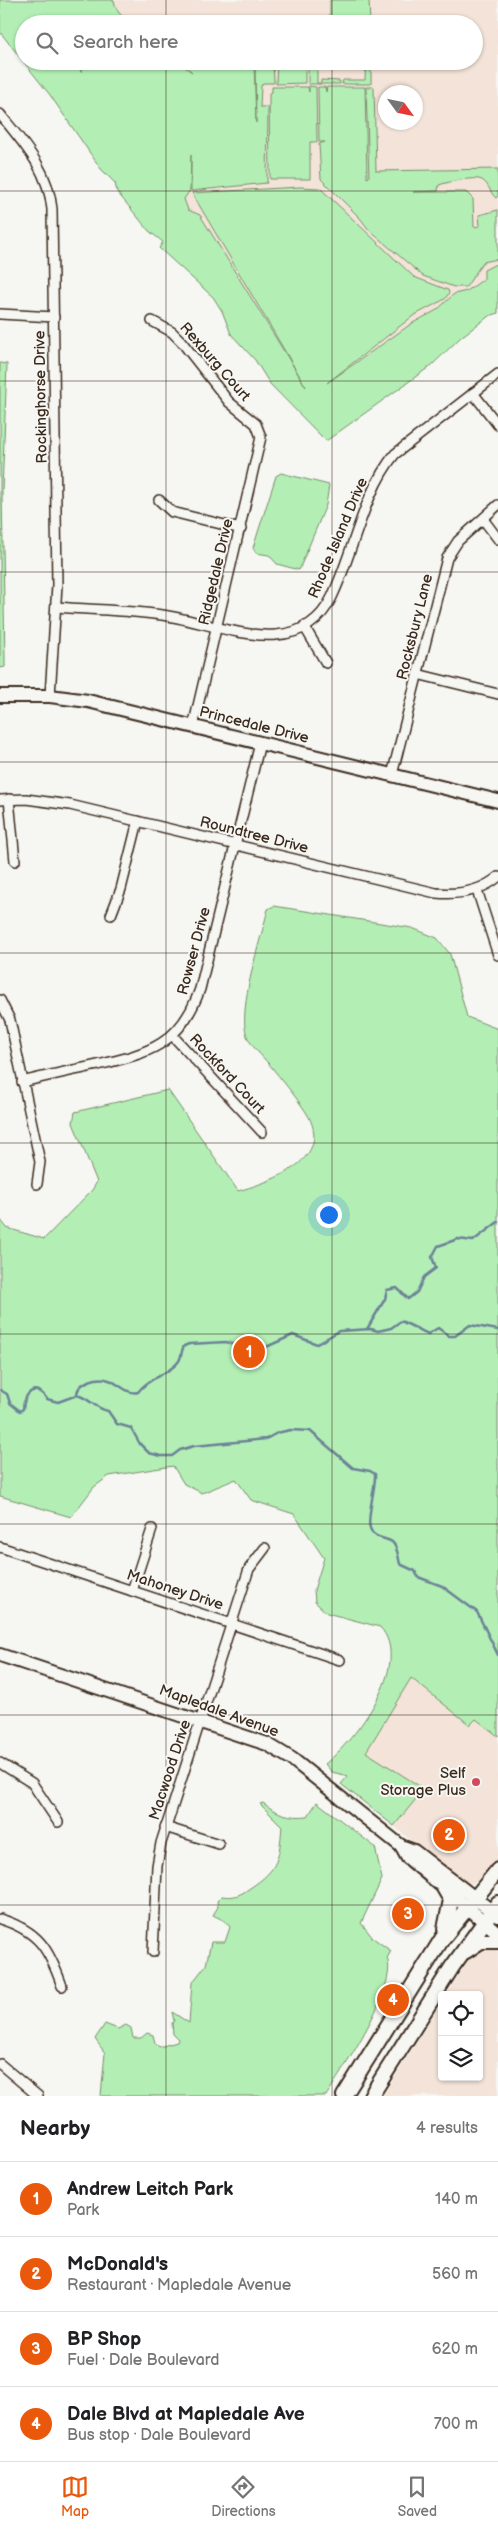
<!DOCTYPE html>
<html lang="en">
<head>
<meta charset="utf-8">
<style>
  body { margin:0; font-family:"Balsamiq Sans",sans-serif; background:#f6f6f6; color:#202124 }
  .controls { position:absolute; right:15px; bottom:15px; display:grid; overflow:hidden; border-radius:5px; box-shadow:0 1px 4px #0004 }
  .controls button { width:45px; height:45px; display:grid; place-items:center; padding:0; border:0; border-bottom:1px solid #e0e0e0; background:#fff; color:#202124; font:25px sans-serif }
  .compass { position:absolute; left:378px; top:85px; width:45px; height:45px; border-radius:50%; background:#fff; box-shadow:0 1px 4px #0004; rotate:123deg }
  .you { position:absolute; left:328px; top:1214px; width:18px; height:18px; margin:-12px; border:4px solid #fff; border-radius:50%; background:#1a73e8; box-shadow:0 0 0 8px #1a73e833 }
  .badge { display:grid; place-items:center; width:32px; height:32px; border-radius:50%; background:#ea580c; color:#fff; font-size:16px; font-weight:700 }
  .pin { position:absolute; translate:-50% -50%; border:2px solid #fff; box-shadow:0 1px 5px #0006 }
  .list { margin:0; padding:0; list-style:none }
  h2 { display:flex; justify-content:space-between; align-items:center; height:65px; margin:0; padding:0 20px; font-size:21px }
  h2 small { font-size:16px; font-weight:400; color:#757577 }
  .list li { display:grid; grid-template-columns:32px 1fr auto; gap:15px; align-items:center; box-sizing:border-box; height:75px; padding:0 20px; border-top:1px solid #e0e0e0 }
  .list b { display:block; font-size:19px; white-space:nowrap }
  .list p { margin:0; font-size:16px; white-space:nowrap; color:#757577 }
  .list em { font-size:16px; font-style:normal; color:#757577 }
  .icon { flex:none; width:28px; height:28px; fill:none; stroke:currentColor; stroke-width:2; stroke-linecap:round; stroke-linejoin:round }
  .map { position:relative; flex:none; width:498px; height:2096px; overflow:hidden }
  .search { position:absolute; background:#fff; box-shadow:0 1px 4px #0004; left:15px; right:15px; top:15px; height:55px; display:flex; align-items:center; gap:12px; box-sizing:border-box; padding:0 18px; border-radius:28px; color:#757577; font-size:19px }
  .sheet { height:365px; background:#fff }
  nav { display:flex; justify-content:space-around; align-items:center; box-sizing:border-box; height:70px; border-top:1px solid #e0e0e0; background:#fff; font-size:14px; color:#757577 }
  nav a { display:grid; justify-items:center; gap:2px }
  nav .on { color:#ea580c }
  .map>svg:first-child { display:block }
  .built { fill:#f3e3d8; fill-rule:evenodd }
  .green { fill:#b3efb5; stroke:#778c6a }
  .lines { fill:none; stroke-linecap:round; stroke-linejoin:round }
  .stream { stroke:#6c8297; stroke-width:2.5 }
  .street-casing { stroke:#3b2a1e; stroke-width:12 }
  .secondary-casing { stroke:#3b2a1e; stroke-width:16 }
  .primary-casing { stroke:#3b2a1e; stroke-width:18 }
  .street { stroke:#f6f6f2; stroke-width:9 }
  .secondary { stroke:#f6f6f2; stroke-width:12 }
  .primary { stroke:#f6f6f2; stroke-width:14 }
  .grid { fill:none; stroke:#3b2a1e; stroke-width:1; stroke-opacity:0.55 }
  .poi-dot { fill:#d1495b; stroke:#f6f6f2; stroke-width:2 }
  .labels { text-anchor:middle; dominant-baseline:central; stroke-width:4; stroke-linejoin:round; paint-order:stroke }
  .street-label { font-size:15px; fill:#3b2a1e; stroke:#f6f6f2 }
  .poi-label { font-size:15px; fill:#3b2a1e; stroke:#f6f6f2; text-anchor:end }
</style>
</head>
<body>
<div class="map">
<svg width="498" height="2096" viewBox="0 0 498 2096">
  <rect width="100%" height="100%" fill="#f6f6f2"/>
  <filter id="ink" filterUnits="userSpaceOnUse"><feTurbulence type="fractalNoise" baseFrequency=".02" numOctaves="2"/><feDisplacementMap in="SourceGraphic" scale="10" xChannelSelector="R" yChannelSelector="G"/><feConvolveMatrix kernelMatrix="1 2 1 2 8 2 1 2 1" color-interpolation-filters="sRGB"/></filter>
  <g filter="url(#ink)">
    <g class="built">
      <path d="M0,0h498v302l-168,131 -305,-372h449v-37h-450zM386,92h30v30h-30z"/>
      <polygon points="411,1678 470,1725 476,1719 498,1736 498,1859 475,1882 468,1885 462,1883 394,1826 423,1790 366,1752"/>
      <polygon points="498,1943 498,2096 383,2096 442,2001 442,2077 479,2077 479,1995 446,1995 477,1946"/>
    </g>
    <g class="green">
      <path d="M0,0h114c2,13 9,20 23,21v3h-113v37h59l-3,2 1,9v-9l4,-2h92l15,11 -14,-11h76l2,62 -1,-62h18l1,22h-11l-2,3 -1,21h8l-1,76 -76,8v-36l-1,35 -6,9 4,11 12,5 106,172 -114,-194 108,-6 20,1 94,89 34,13 1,3 -4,6 -32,17 -86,67 84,-59 26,-14 17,-16 13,-3 17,-12v-9l14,-7v50l-9,3 -28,21 -29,28 -106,76 -56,-57 -15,-24 -24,-26 -9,-23 -9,-14 -54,-49 4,-6 -14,-11 -32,-39 -2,-9 -14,-14 -51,-74 -50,-63z"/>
      <polygon points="330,0 369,0 370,24 330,24"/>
      <polygon points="277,61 305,61 305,83 276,84"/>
      <polygon points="308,61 317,61 317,83 321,83 321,80 340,81 340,84 308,84"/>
      <polygon points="366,61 371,61 371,84 342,84 343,80 365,80"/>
      <polygon points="309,86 316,87 317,142 310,142 310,179 270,179 269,93 272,92 272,87 308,87 309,92"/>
      <path d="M318,87h7l1,5 1,-5h38l2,91 2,-1 -3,-90h8l2,84 122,-2v27l-2,2c-7,-6 -6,-13 -14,-18 -7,-4 -35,2 -43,5l-1,6 -25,1h53l7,7 1,28 6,-1 -1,-11 19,-5v49l-15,3 -17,25h-12l-31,-11 -53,-45 -10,-13 -39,-39 -2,-35 6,-2h-6z"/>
      <polygon points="0,363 7,364 2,491 5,660 5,667 0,668"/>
      <polygon points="281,473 329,485 326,505 299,570 277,564 269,555 256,553 253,548 276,476"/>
      <path d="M274,906l138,22 25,10 13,16 17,63 31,12v707l-22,-17 -6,6 -59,-47 -45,74 58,37 -30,37 -53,-42 7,-8 -16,-4 -7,-8c30,-24 89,-100 55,-137l-53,-14 -12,-11 -1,-12 10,-32 -30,-44 -43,-14 -15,-21 -34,14 -18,-9 -11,-18 -64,10 -15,11 -23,30 -71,-21v-277l7,9 37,11 48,-49 5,-8 -24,-59 2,-11 93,-22 70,101c35,-10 98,-32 68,-79 -11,-17 -25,-33 -37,-48 -7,-8 -18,-18 -22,-28 -10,-26 14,-97 21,-127z"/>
      <path d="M317,1802l58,45 7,32 -21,44 12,15 18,13 -4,7c12,28 -44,111 -61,138h-225l4,-43 -10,-14 10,-15 13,5 8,-4 5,3 2,10h8l6,-5 6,2 2,8 4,4 18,-5 1,-3 -5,-5 -1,-11 2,-2 -2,-9 17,11 3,-40 14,-18 5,-23h14l5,-15 -5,-6 -12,-6 5,-8 -1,-6 5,-5c13,2 18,-1 28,-8 29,-19 29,-29 32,-62l-22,-22 3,-1c14,11 27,15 45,13z"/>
    </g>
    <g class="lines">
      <g class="stream">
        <polyline points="367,1329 385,1299 387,1290 397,1288 408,1299 417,1292 424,1277 436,1268 432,1257 438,1246 458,1239 473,1241 498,1222"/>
        <path d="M0,1390l7,4 3,9 10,8 3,-2c1,-16 12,-27 24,-10l11,3 19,-7c0,-14 23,-19 32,-15 10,3 18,15 29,12 12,-16 31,-17 41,-31 3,-5 2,-10 5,-15l5,-2 37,-2 26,7 12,-1 29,-13 24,9 22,-13 32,-2 7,2 13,-3 10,-7 27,13 10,-6 11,8h6l15,-11 28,5"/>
        <path d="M77,1395c12,3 19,14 31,16l9,13 14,4 9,16 9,9 12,3h11l8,-6 14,-4 72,-7 11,-6 13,-3 20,1 43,37 17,3 5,3c1,14 -9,45 -5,54 3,11 15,9 22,14 6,5 6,15 8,22l15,7 3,6 24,9 35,26 21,43"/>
      </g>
      <g class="street-casing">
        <g id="street">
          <path d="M0,114c24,30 48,55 52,95l5,376 -7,111"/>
          <polyline points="0,314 54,317"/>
          <polyline points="152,321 172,332 181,341 229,402 256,424 261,437 193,727"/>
          <polyline points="473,393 498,425"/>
          <polyline points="159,500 172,512 241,529"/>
          <polyline points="483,519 498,539"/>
          <path d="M56,607c35,3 71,3 106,8 54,7 137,51 170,-18 22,-46 31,-104 63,-143l103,-80"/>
          <polyline points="304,626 326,663"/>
          <polyline points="417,674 498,694"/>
          <polyline points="392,775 447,558 458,541 498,505"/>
          <polyline points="9,799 15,861"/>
          <path d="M0,800l26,-1 44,6 366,88c23,2 44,-1 62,-16"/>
          <polyline points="477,890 498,955"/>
          <polyline points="111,915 121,889 138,821"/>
          <polyline points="0,1000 10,1020 40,1162 37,1184"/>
          <polyline points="172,1035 262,1132"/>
          <path d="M22,1082c25,-6 51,-12 76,-17 52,-12 83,-21 102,-76l60,-246"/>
          <polyline points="0,1547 340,1660"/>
          <polyline points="132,1591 152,1529"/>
          <polyline points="0,1763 32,1783 58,1822"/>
          <polyline points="165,1827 219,1844"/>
          <path d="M0,1919c39,12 49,30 62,67"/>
          <polyline points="153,1952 157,1866 161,1843 249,1569 265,1548"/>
          <polyline points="0,2064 38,2096"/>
        </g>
      </g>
      <g class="secondary-casing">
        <g id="secondary">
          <polyline points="0,696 50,696 88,701 498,801"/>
          <polyline points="0,1655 267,1744 292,1759 401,1846 407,1857 498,1933"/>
          <polyline points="401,1846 414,1851 498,1916"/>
        </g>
      </g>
      <g class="primary-casing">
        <g id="primary">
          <polyline points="444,1888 451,1900 445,1929"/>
          <polyline points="466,1951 481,1941 498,1941"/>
          <polyline points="344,2096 442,1939 498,1870"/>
          <polyline points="371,2096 452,1967 498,1903"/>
        </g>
      </g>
      <use href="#street" class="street"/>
      <use href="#secondary" class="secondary"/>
      <use href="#primary" class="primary"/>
    </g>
  </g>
  <path class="grid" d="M166,0v24M332,0v24M166,61v2035M332,61v2035M0,191h498M0,381h498M0,572h498M0,762h498M0,953h498M0,1143h498M0,1334h498M0,1524h498M0,1715h498M0,1905h498"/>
  <circle class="poi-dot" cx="476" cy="1782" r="5"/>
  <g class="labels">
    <g class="street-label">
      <text transform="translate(215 362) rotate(49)">Rexburg Court</text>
      <text transform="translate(41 397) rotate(-91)">Rockinghorse Drive</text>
      <text transform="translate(338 538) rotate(-67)">Rhode Island Drive</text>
      <text transform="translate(216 572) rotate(-77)">Ridgedale Drive</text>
      <text transform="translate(415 627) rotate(-76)">Rocksbury Lane</text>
      <text transform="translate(254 725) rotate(14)">Princedale Drive</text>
      <text transform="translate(254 835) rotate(14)">Roundtree Drive</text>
      <text transform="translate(194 951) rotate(-75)">Rowser Drive</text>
      <text transform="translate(227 1074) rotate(47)">Rockford Court</text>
      <text transform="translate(175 1590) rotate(18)">Mahoney Drive</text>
      <text transform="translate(219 1711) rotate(20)">Mapledale Avenue</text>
      <text transform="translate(170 1770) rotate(-72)">Macwood Drive</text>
    </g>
    <g class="poi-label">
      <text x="466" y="1773">Self<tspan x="466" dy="17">Storage Plus</tspan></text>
    </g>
  </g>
</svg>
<div class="controls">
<button><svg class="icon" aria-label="locate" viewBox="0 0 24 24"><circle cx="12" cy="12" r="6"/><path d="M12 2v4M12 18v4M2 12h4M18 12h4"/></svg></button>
<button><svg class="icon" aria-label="layers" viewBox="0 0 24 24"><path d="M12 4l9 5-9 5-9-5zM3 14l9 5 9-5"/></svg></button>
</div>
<svg class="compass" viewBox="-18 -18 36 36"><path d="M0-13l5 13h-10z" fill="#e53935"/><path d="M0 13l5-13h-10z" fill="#757577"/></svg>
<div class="you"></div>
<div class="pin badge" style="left:249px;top:1352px">1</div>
<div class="pin badge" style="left:449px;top:1835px">2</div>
<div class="pin badge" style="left:408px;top:1914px">3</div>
<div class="pin badge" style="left:393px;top:2000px">4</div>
<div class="search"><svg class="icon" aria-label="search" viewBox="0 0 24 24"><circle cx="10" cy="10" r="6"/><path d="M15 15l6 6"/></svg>Search here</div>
</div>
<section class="sheet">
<h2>Nearby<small>4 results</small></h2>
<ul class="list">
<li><span class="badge">1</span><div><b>Andrew Leitch Park</b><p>Park</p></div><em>140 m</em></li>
<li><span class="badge">2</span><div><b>McDonald's</b><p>Restaurant · Mapledale Avenue</p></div><em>560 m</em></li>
<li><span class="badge">3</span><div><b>BP Shop</b><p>Fuel · Dale Boulevard</p></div><em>620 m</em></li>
<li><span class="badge">4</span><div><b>Dale Blvd at Mapledale Ave</b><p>Bus stop · Dale Boulevard</p></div><em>700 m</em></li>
</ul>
</section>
<nav>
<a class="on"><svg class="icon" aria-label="map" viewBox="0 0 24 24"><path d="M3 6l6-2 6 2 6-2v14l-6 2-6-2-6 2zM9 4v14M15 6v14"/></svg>Map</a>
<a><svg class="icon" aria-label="directions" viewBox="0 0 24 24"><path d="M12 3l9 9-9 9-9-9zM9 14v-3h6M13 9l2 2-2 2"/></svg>Directions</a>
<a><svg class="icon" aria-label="saved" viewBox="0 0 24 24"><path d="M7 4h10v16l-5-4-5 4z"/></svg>Saved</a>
</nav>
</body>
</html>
